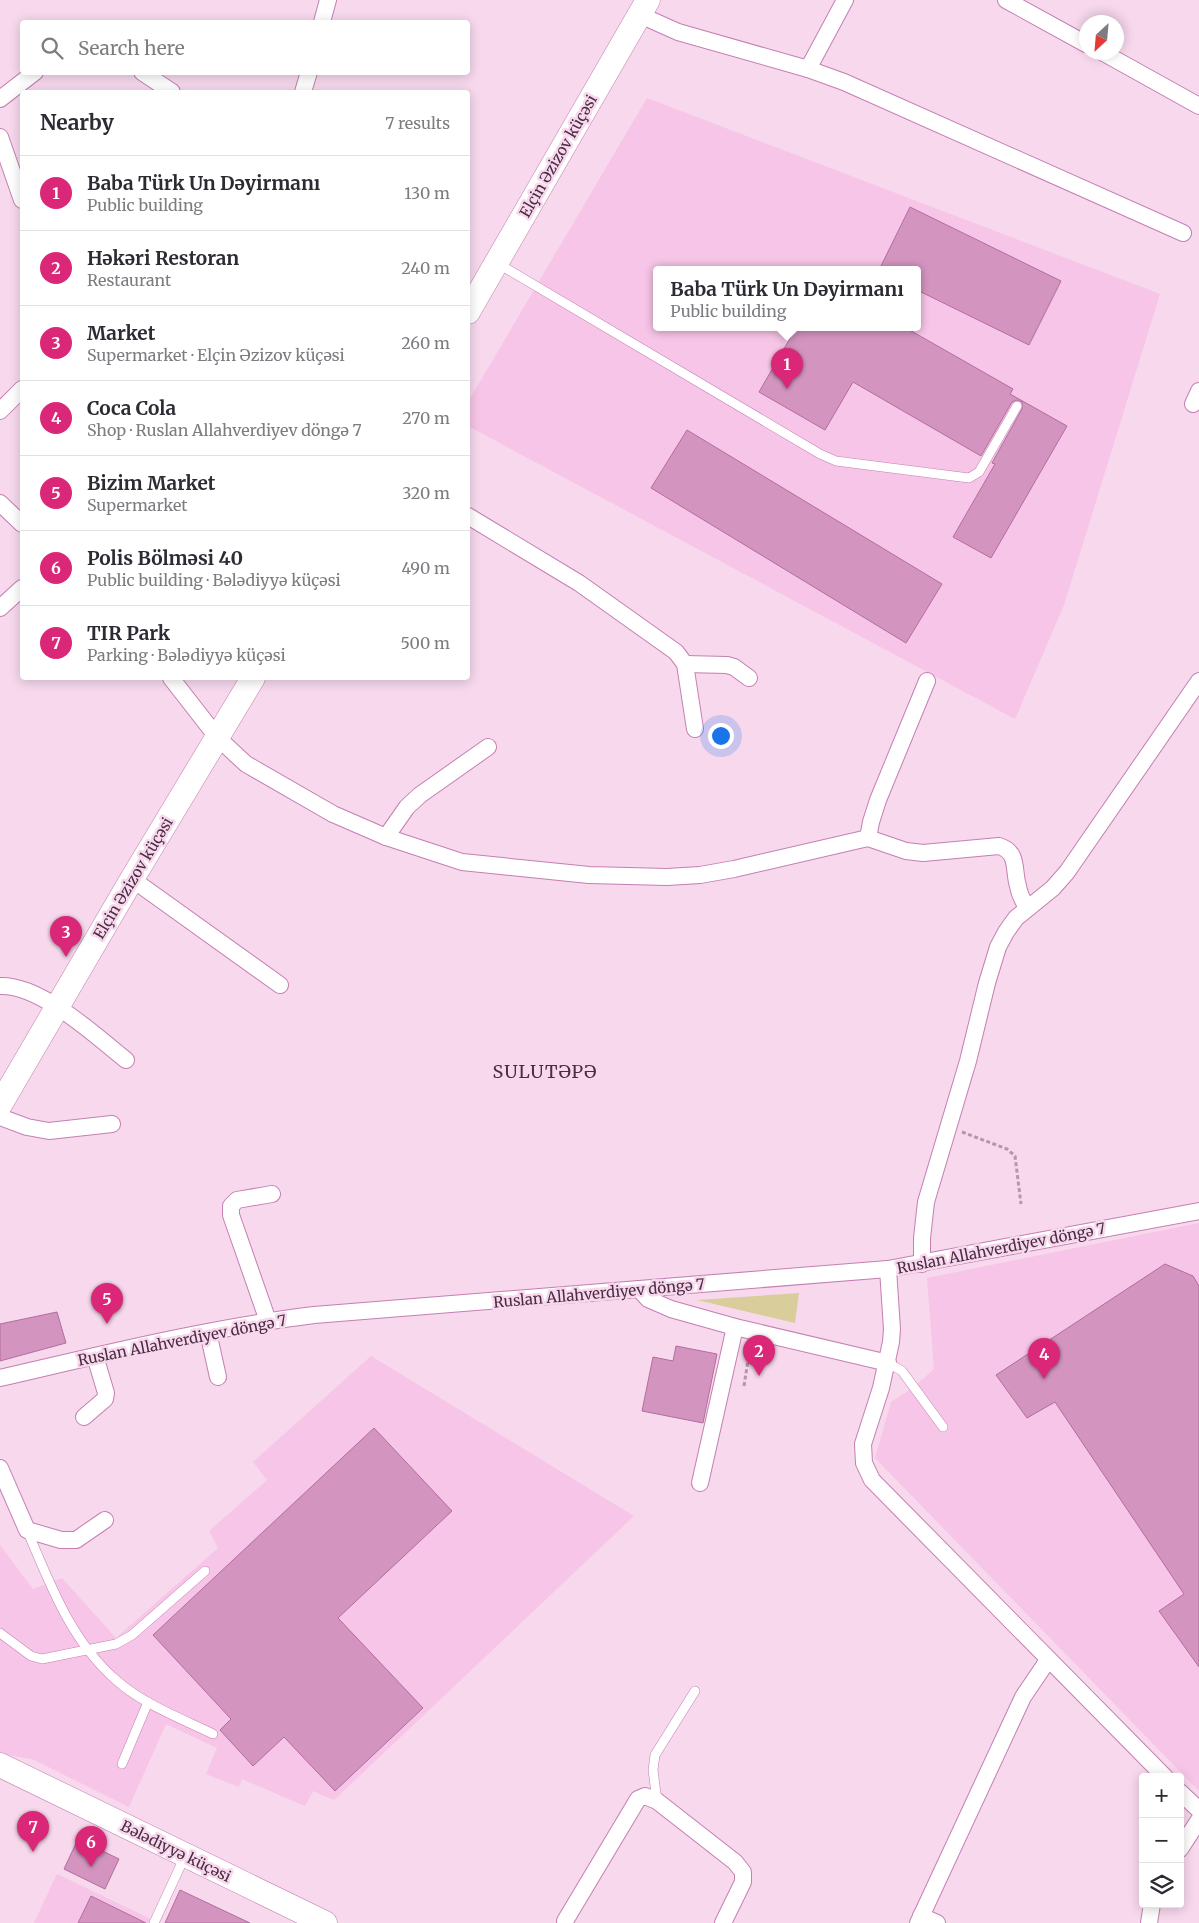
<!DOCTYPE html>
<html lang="en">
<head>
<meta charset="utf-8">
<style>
  body { margin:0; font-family:Merriweather,serif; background:#f2f2f3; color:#2b2b33 }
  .controls { position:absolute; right:15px; bottom:15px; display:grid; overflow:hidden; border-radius:5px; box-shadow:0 2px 12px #0003 }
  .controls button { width:45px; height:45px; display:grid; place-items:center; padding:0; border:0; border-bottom:1px solid #e1e1e2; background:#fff; color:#2b2b33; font:25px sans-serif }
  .compass { position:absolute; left:1079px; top:15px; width:45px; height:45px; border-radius:50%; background:#fff; box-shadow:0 2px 12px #0003; rotate:206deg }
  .you { position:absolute; left:720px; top:735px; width:18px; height:18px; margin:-12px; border:4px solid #fff; border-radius:50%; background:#1a73e8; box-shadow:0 0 0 8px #1a73e833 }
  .badge { display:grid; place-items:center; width:32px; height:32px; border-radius:50%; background:#db2777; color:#fff; font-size:16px; font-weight:700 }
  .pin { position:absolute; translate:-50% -41px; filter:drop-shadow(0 1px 2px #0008) }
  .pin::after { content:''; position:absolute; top:26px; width:18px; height:15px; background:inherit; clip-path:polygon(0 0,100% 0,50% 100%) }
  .popup { position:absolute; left:653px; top:266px; width:268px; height:65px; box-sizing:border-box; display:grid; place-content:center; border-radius:5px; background:#fff; filter:drop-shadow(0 1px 4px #0005); font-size:16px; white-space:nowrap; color:#7c7c81 }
  .popup b { font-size:19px; color:#2b2b33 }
  .popup::after { content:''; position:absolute; left:50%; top:100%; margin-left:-10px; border:10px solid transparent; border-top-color:#fff }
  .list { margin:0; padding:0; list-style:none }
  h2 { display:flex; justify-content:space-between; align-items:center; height:65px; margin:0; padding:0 20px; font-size:21px }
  h2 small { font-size:16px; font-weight:400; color:#7c7c81 }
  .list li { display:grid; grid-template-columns:32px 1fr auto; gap:15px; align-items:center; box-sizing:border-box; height:75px; padding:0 20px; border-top:1px solid #e1e1e2 }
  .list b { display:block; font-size:19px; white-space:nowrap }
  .list p { margin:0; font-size:16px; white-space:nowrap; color:#7c7c81 }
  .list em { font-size:16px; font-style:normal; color:#7c7c81 }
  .icon { flex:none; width:28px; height:28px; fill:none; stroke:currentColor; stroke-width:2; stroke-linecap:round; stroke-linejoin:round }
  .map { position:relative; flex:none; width:1199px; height:1923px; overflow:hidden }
  .search { position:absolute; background:#fff; box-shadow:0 2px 12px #0003; left:20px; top:20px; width:450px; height:55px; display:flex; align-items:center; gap:12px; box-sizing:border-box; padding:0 18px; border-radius:5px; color:#7c7c81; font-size:19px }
  .panel { position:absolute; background:#fff; box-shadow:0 2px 12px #0003; left:20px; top:90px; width:450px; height:590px; border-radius:5px }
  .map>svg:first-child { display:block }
  .built { fill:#f7c5e7; fill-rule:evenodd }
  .green { fill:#d9ce9b }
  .building { fill:#d395c0; stroke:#b26d9e }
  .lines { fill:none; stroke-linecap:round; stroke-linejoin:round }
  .lane-casing { stroke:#c57fb1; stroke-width:10 }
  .street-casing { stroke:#c57fb1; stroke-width:18 }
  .secondary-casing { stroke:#c57fb1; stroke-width:25 }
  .path { stroke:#b596ac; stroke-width:3; stroke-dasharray:4 2.5; stroke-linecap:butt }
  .lane { stroke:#fff; stroke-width:9 }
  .street { stroke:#fff; stroke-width:16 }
  .secondary { stroke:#fff; stroke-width:24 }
  .labels { text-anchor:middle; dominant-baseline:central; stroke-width:5; stroke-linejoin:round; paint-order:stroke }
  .street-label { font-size:15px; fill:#4b2d43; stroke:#f7d8ed }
  .quarter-label { font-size:18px; letter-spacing:1px; fill:#4b2d43; stroke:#f7d8ed }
</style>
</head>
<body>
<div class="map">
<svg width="1199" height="1923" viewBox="0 0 1199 1923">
  <rect width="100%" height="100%" fill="#f7d8ed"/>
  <g class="built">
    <path d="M647,98l513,196 -96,311 -49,114 -547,-293v-24zM657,270h260v58h-260z"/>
    <polygon points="1199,1223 1199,1791 875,1458 891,1402 914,1387 934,1369 927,1278"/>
    <polygon points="371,1356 634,1516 334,1800 313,1791 305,1806 242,1779 239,1787 206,1774 217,1748 166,1724 129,1807 32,1759 7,1755 0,1752 0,1545 33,1589 62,1578 116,1638 218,1548 209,1531 267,1480 253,1462"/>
    <polygon points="57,1874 159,1923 34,1923"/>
  </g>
  <polygon class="green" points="799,1293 795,1323 697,1300"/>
  <g class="building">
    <polygon points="910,207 1061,281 1029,345 917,290 917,270 879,270"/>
    <polygon points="796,328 906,328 1013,389 1010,394 1067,426 991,558 953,537 995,464 992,463 1022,409 1022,402 1017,400 1012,402 981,456 853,382 825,430 759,392"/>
    <polygon points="687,430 942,584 906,643 651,488"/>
    <polygon points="1165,1264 1193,1276 1199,1286 1199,1667 1159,1611 1184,1594 1055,1402 1027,1418 996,1375"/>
    <polygon points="57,1312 66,1343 0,1361 0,1324"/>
    <polygon points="676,1346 717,1354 703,1423 642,1411 653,1357 673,1361"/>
    <polygon points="374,1428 452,1511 338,1618 423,1708 335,1791 284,1737 253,1766 220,1730 231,1719 153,1635"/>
    <polygon points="78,1839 119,1859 105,1889 64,1869"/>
    <polygon points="180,1890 250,1923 165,1923"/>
    <polygon points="91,1896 146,1923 78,1923"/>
  </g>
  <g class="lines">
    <g class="lane-casing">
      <g id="lane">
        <polyline points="497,263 820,454 836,461 969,478 979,472 1017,406"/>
        <polyline points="888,1363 902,1371 943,1427"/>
        <path d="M27,1530c23,54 44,111 89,150 27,24 64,38 97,54"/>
        <polyline points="0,1633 31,1656 42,1659 116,1644 132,1635 205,1571"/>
        <polyline points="122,1764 148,1702"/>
        <polyline points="657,1801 653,1770 655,1755 695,1691"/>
        <polyline points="154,1923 185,1856"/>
      </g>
    </g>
    <g class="street-casing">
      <g id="street">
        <polyline points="1006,0 1086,44"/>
        <polyline points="640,15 678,32 808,69 844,82 1183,233"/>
        <polyline points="322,22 328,0"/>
        <polyline points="1102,52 1199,106"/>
        <polyline points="808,69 845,0"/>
        <polyline points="142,72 172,92"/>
        <polyline points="303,92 309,72"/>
        <polyline points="0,99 35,72"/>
        <polyline points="0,137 22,200"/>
        <polyline points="1193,404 1199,391"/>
        <polyline points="0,411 22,389"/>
        <polyline points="0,503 22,524"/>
        <polyline points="468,516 579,583 676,652 685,664 695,729"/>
        <polyline points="0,608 22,588"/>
        <polyline points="685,664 727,665 734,667 749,678"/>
        <path d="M171,678l46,59 29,27 87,50 53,23 76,25 127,13 78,2 33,-2 34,-6 134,-31 38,13 17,2 76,-7c20,6 14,24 19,40 1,8 5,15 9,22"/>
        <polyline points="386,837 407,807 420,795 488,747"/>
        <polyline points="868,838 871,822 878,800 927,681"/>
        <polyline points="132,879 280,985"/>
        <path d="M0,986c40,-2 96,50 126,74"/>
        <polyline points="0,1117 27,1127 49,1131 112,1124"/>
        <polyline points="922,1264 922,1238 926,1202 968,1061 987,983 998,947 1006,932 1016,918 1053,888 1067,872 1199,681"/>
        <polyline points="888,1269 892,1329 891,1342 881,1388 863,1444 864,1463 872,1480 1165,1777"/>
        <polyline points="639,1289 648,1299 671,1309 735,1327 888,1363"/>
        <polyline points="268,1321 231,1215 231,1206 237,1200 272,1194"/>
        <polyline points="208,1332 218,1377"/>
        <path d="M0,1378c104,-24 208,-50 314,-63l574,-46 311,-58"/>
        <polyline points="84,1417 105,1399 106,1393 95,1356"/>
        <polyline points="0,1468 27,1530 61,1540 76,1540 105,1520"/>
        <polyline points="700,1483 735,1327"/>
        <polyline points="1180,1792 1199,1810"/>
        <polyline points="1180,1849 1199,1820"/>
        <polyline points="921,1916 937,1923"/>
        <polyline points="565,1921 638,1799 645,1796 657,1801 735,1862 743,1872 743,1882 723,1923"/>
        <polyline points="918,1923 1023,1697 1048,1660"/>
        <polyline points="1149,1923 1152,1904"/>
      </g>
    </g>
    <g class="secondary-casing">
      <g id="secondary">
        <polyline points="468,312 648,0"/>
        <polyline points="0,1105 132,879 253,678"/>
        <polyline points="0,1765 325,1923"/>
      </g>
    </g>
    <g class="path">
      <polyline points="962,1132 1007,1149 1015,1156 1021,1204"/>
      <polyline points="744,1386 750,1347"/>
    </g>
    <use href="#lane" class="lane"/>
    <use href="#street" class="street"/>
    <use href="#secondary" class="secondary"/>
  </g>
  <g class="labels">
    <g class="street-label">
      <text transform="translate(558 156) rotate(-60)">Elçin Əzizov küçəsi</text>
      <text transform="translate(133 878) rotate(-59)">Elçin Əzizov küçəsi</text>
      <text transform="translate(1001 1248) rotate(-11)">Ruslan Allahverdiyev döngə 7</text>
      <text transform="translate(599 1293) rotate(-5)">Ruslan Allahverdiyev döngə 7</text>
      <text transform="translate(182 1340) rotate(-11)">Ruslan Allahverdiyev döngə 7</text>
      <text transform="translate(176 1851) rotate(26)">Bələdiyyə küçəsi</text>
    </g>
    <g class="quarter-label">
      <text x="545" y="1071">SULUTƏPƏ</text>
    </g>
  </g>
</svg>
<div class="controls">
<button>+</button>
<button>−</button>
<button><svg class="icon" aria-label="layers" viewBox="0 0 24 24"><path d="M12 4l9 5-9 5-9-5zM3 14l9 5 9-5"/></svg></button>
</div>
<svg class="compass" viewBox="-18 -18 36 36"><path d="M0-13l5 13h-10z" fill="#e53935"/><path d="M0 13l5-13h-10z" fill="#7c7c81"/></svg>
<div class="you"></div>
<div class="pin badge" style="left:787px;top:389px">1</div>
<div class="popup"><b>Baba Türk Un Dəyirmanı</b>Public building</div>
<div class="pin badge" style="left:759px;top:1376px">2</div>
<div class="pin badge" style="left:66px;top:957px">3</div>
<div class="pin badge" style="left:1044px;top:1379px">4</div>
<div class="pin badge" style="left:107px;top:1324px">5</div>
<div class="pin badge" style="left:91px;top:1867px">6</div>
<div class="pin badge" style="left:33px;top:1852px">7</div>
<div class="search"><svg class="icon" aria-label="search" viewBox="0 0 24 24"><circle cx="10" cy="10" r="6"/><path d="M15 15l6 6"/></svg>Search here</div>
<section class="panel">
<h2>Nearby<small>7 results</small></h2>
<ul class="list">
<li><span class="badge">1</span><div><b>Baba Türk Un Dəyirmanı</b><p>Public building</p></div><em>130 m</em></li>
<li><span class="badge">2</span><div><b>Həkəri Restoran</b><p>Restaurant</p></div><em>240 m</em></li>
<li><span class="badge">3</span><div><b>Market</b><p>Supermarket · Elçin Əzizov küçəsi</p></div><em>260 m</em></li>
<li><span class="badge">4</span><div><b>Coca Cola</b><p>Shop · Ruslan Allahverdiyev döngə 7</p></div><em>270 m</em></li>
<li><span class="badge">5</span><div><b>Bizim Market</b><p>Supermarket</p></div><em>320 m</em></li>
<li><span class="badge">6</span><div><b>Polis Bölməsi 40</b><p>Public building · Bələdiyyə küçəsi</p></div><em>490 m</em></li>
<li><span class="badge">7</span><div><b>TIR Park</b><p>Parking · Bələdiyyə küçəsi</p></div><em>500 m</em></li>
</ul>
</section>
</div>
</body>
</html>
